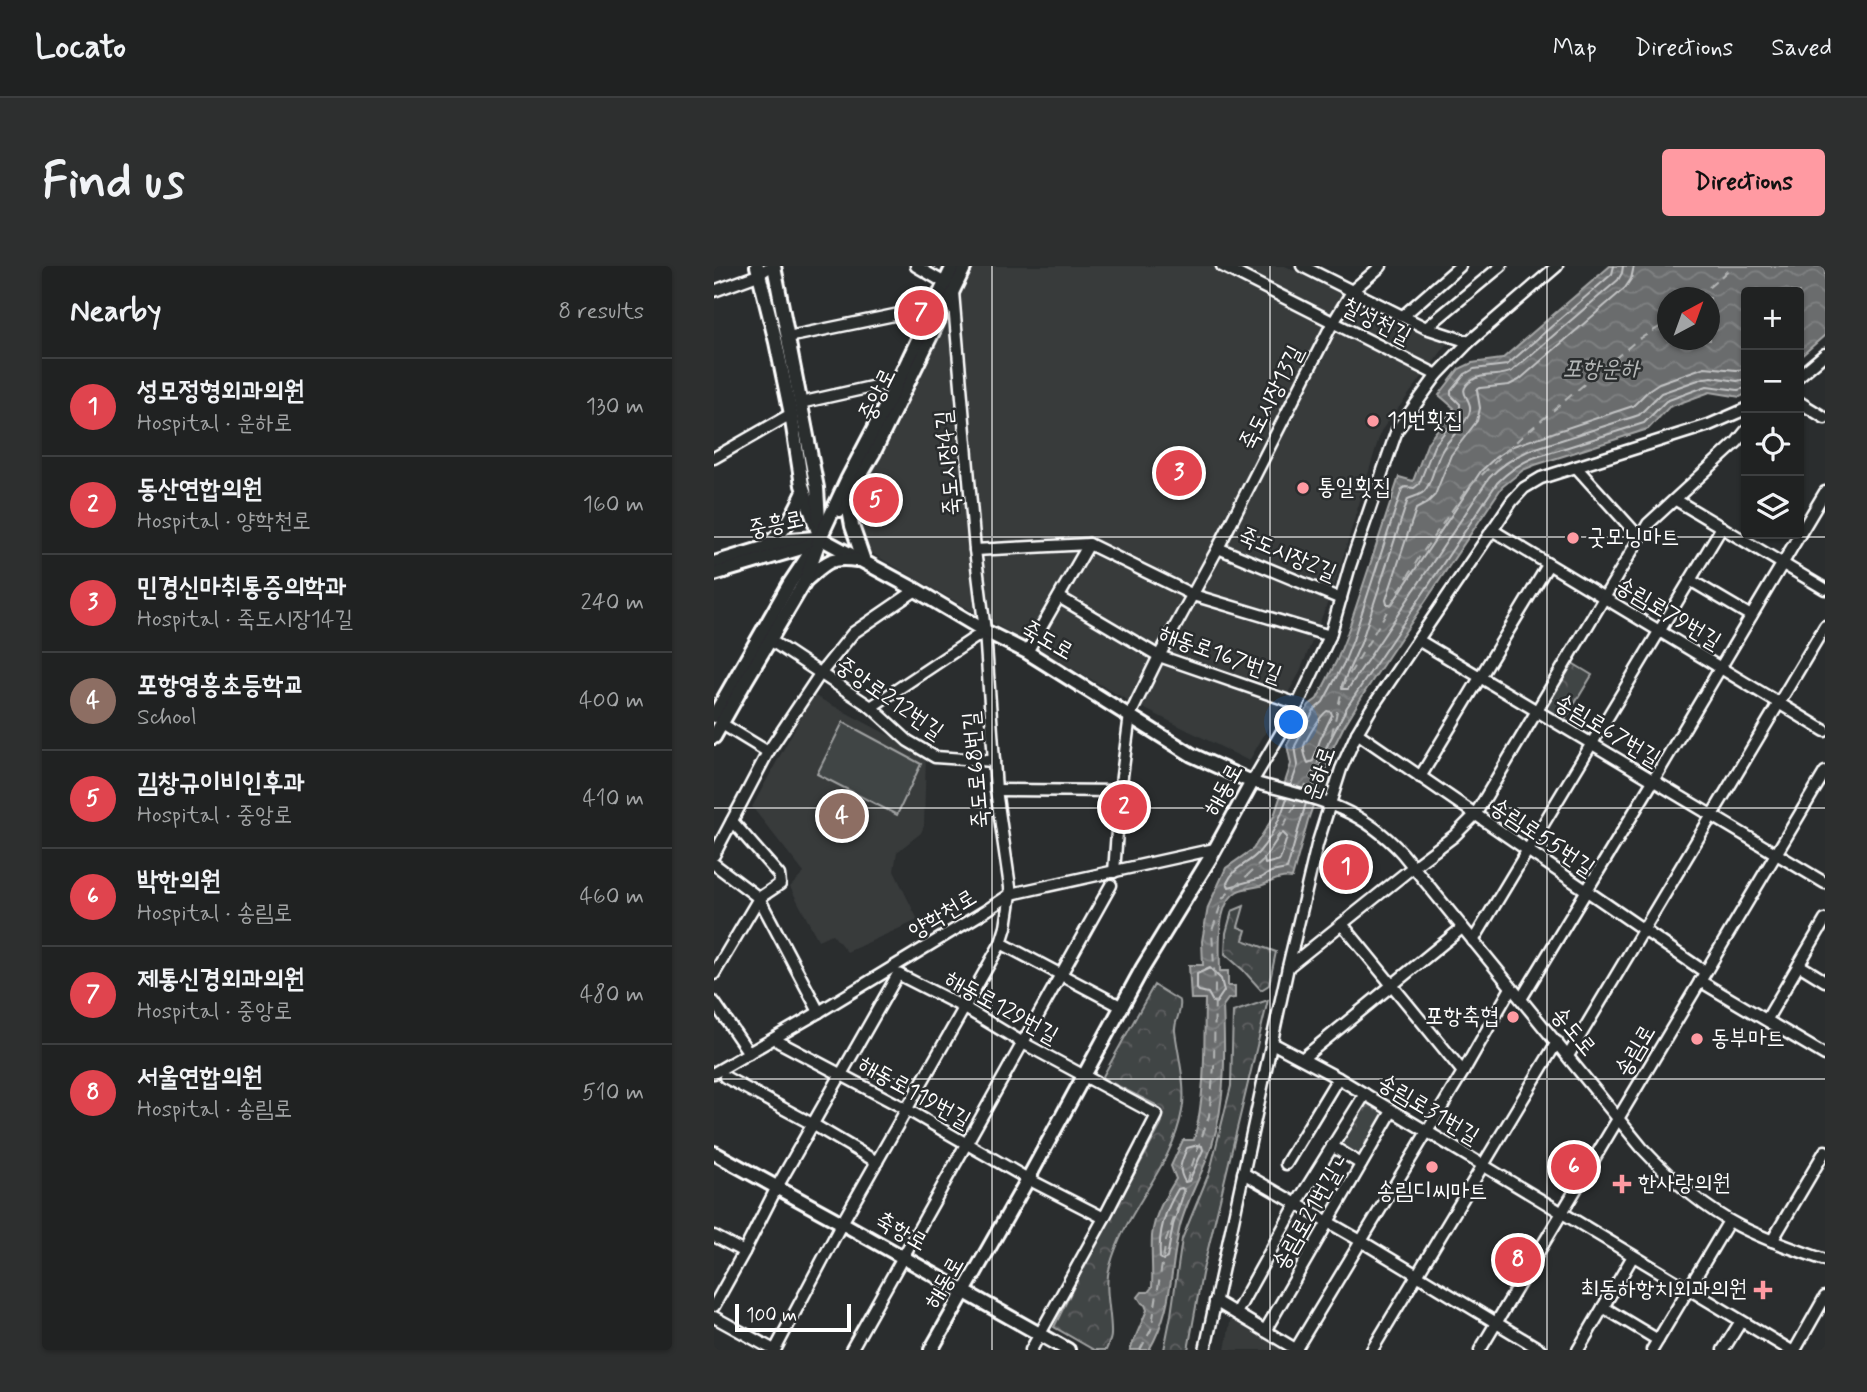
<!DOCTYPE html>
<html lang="en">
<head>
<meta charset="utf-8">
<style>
  body { margin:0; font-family:Mynerve,"Poor Story",sans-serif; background:#2d2f2f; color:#f1f3f6 }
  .controls { position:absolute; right:21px; top:21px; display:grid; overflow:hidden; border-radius:7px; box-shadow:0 2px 5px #0004 }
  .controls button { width:63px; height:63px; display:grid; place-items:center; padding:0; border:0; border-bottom:2px solid #3d3f40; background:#202222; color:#f1f3f6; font:35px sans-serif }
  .compass { position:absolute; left:943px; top:21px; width:63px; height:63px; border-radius:50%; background:#202222; box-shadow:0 2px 5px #0004; rotate:41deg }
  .scale { position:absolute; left:21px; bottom:18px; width:116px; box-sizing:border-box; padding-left:7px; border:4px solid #fff; border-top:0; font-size:19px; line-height:24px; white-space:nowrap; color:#fff; -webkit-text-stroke:5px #2a2d2e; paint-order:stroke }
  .you { position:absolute; left:578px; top:457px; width:24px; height:24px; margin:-18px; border:5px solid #fff; border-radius:50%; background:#1a73e8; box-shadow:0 0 0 10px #1a73e833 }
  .badge { display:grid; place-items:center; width:46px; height:46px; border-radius:50%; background:#ff9aa2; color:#fff; font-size:23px; font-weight:700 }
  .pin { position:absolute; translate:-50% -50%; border:4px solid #fff; box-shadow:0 2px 7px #0006 }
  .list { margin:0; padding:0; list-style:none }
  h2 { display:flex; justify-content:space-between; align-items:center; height:91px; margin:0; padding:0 28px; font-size:30px }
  h2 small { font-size:23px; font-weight:400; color:#a2a4a5 }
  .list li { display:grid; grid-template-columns:46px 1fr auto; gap:21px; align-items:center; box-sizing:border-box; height:98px; padding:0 28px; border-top:2px solid #3d3f40 }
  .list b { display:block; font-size:26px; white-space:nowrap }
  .list p { margin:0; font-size:23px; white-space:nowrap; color:#a2a4a5 }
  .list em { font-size:23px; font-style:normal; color:#a2a4a5 }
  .icon { flex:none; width:38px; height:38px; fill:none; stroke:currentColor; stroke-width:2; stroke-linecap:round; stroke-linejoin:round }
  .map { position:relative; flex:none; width:1111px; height:1084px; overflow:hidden; border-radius:7px }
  header { display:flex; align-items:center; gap:42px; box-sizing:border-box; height:98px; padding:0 35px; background:#202222; border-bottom:2px solid #3d3f40 }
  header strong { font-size:33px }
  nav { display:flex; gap:38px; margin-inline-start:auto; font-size:24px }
  .intro { display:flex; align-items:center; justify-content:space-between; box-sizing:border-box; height:168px; padding:0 42px }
  h1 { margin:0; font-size:49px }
  .button { padding:18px 32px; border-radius:7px; background:#ff9aa2; color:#111; font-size:24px; font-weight:700 }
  main { display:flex; gap:42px; padding:0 42px }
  aside { flex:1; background:#202222; border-radius:7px; box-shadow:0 2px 5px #0004 }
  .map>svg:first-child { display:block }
  .built { fill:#373a3b }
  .grass { fill:#414445; stroke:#a0a2a2; stroke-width:2 }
  .park { fill:url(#park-crowns); stroke:#a0a2a2; stroke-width:2 }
  .water { fill:url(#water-waves); stroke:#a6a7a7; stroke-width:2; fill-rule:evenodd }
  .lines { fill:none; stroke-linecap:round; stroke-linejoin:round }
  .shore { stroke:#c3c4c5; stroke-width:2 }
  .ferry { stroke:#b4b6b6; stroke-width:2; stroke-dasharray:9 7; stroke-linecap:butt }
  .minor-casing { stroke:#fff; stroke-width:15 }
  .major-casing { stroke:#fff; stroke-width:18 }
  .minor { stroke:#2a2d2e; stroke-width:10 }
  .major { stroke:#2a2d2e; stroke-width:12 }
  .grid { fill:none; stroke:#fff; stroke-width:2; stroke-opacity:0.55 }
  .poi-dot { fill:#ff9aa2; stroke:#2a2d2e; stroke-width:2.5 }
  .labels { text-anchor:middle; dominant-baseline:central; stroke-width:5; stroke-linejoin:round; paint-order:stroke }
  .street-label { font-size:23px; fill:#fff; stroke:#2a2d2e }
  .poi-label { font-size:23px; fill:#fff; stroke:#2a2d2e; text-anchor:start }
  .water-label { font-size:24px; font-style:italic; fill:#b4b6b6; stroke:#2a2d2e }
</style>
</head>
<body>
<header>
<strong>Locato</strong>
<nav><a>Map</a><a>Directions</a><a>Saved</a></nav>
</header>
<div class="intro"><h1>Find us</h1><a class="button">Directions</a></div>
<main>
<aside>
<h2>Nearby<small>8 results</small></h2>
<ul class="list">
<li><span class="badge" style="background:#e0444e">1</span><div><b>성모정형외과의원</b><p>Hospital · 운하로</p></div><em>130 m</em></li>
<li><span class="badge" style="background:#e0444e">2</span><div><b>동산연합의원</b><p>Hospital · 양학천로</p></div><em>160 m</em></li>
<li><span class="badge" style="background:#e0444e">3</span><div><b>민경신마취통증의학과</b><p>Hospital · 죽도시장14길</p></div><em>240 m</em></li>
<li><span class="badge" style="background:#8d6e63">4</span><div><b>포항영흥초등학교</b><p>School</p></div><em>400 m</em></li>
<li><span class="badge" style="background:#e0444e">5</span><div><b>김창규이비인후과</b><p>Hospital · 중앙로</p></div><em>410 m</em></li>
<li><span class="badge" style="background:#e0444e">6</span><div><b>박한의원</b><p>Hospital · 송림로</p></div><em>460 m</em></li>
<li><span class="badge" style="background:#e0444e">7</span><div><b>제통신경외과의원</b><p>Hospital · 중앙로</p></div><em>480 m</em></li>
<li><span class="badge" style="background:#e0444e">8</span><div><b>서울연합의원</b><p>Hospital · 송림로</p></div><em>510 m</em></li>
</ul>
</aside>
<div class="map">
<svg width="1111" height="1084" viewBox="0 0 1111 1084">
  <defs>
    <pattern id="park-crowns" width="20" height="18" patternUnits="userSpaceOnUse" patternTransform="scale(1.75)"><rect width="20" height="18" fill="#414445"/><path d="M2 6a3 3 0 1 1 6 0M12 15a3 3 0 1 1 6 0" fill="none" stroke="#5e6061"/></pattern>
    <pattern id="water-waves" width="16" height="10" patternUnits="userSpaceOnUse" patternTransform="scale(1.75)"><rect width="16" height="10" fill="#6a6c6d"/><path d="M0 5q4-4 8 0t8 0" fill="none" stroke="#808283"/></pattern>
  </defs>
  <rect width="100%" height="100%" fill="#2a2d2e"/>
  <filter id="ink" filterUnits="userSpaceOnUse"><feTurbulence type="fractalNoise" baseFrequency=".0143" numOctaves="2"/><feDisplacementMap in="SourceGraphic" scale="14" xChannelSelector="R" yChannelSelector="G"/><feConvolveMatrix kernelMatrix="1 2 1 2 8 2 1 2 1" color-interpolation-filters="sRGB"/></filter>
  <g filter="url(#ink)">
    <g class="built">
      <polygon points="251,0 571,0 734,77 667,165 621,318 585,408 535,495 413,434 152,284 142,233"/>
      <polygon points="99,429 212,489 210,560 207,567 183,586 180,605 204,654 133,686 118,668 104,674 76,621 90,607 38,541"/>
      <polygon points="517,1051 574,1084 511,1084"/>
    </g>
    <polygon class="grass" points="129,456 207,498 183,549 103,508"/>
    <g class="park">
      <polygon points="855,395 878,409 849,457 826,443"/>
      <polygon points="530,640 524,661 532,664 529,674 562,686 555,719 547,724 529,704 511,688 512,667 518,645"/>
      <path d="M440,719l26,16c2,13 -6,19 -5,30 3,24 12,57 7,80 -10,57 -57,99 -72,155 -7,22 2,47 1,69 0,5 -3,10 -5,15h-12l-40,-23 31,-63 76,-139 2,-8 -7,-12 -54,-27z"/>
      <polygon points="554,734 488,1008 474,1084 450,1084 457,1049 468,973 496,905 517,820 519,746"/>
      <polygon points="651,832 675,846 646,894 623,880"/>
    </g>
    <path class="water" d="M896,0h215v69l-26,23v-66h-53v102l-6,3 -30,-5 -41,15 -21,22 -113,36 -12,5 -21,17 -136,203 -23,38 -9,18 -26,74 -16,58c-14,-2 -20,4 -32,8 -7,2 -16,2 -22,5 -23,13 -18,58 -18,80h8v15h7v12l-7,1 -5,7c2,46 3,95 -11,139 -9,28 -24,52 -32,81 -11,45 -6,81 -31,124h-19l17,-40 -2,-5 -3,-2 -4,-6 4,-5h6l4,-5c1,-17 -1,-34 0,-51 2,-21 13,-39 24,-57l-5,-13 12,-26h11c12,-47 10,-93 11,-141h-14l-2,-34h14l-1,-24 6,-34 18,-39 27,-19 21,-33 17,-52 -4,-19 22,-40 8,-6 20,-39 9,-23 53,-160 14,4 15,-39 26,-34 -15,-13 20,-26 13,-6 30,-4zM954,32h42v42h-42z"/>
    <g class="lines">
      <g class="shore">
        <path d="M909,0l-1,7 -4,7 -106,91c-12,7 -30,1 -41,10 -17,13 4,17 -2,33 -5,13 -19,23 -26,35 -8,12 -9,28 -17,40 -4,7 -12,7 -18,10l-47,144 -19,42v4h6l141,-211c12,-13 25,-21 41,-28l109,-35 22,-22 43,-15 8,-1 25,4 9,-2"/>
        <polyline points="920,0 917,13 911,22 805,114 795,119 766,122 763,124 766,142 763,155 737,189 721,229 713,237 702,243 672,334 673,338 678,338 767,205 782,191 799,180 919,140 936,123 945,117 991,101 1022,104 1032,103"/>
        <path d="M613,445l4,1 1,3 -12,25 -7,21 -5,2c-2,-5 -5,-11 -4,-17 3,-9 16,-30 23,-35z"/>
        <polyline points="577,519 584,499 581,480 600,444 609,436 630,397 639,374 688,223 691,221 700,222 705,218 720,180 746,146 746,138 737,129 737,125 751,108 760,103 793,99 898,8 900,0"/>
        <path d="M597,525l17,-47 19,-37 150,-224c11,-11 21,-19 36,-25l111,-35 22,-22 41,-15 31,4 8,-2"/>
        <path d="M573,532c-6,19 -15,39 -28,54 -12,14 -23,12 -32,31l2,4 32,-9 10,-6 16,-3 19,-66"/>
        <polygon points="569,567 573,571 566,594 551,598 550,593 566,569"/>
        <polygon points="496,702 507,713 510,725 502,737 499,736 494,727 485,725 483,723 483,708"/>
        <path d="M484,879l4,1 1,4 -14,31 -4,1c-8,-14 -4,-19 2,-34z"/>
        <path d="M468,922l2,4 -11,33 -6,33 -4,2 -3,-2c-2,-27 5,-47 18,-69z"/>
      </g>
      <g class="ferry">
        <polyline points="983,32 1019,0"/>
        <polyline points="588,526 617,472 629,419 706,290 753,223 805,173 922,75 954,56"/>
        <polyline points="426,1084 437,1064 452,975 495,850 500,801 501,718 498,665 509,632 551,593 584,534"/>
      </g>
      <g class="minor-casing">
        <g id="minor">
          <polyline points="202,0 231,17"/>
          <polyline points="508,0 723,109"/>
          <polyline points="588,0 712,62 755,76"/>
          <path d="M843,0l-88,76 -32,33 -40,55 -47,136 -20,70 -32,68 -46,78c60,16 106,23 150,71l240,295c28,30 60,59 97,78 27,14 57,24 86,34"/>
          <polyline points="0,25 44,9 57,0"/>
          <polyline points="689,50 746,0"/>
          <polyline points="712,62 787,0"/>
          <polyline points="74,71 219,41"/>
          <polyline points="1085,110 1111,88"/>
          <polyline points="1085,136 1111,152"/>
          <polyline points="86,137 184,115"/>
          <polyline points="0,192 77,148"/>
          <polyline points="862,201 926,272"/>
          <polyline points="962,234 1111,323"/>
          <polyline points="778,264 1111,465"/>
          <polyline points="504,282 627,333"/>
          <polyline points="261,284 375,278 479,329 616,370"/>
          <polyline points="976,314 1037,350"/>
          <polyline points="345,331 445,390 584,438"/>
          <polyline points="56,374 157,441 194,475 221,491 280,495"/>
          <polyline points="704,374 1111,617"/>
          <polyline points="313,386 375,278"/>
          <polyline points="157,441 271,365"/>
          <polyline points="8,458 54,486"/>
          <polyline points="643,467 991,706"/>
          <polyline points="706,511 834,299"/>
          <polyline points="282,524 406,525"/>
          <polyline points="0,589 54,486 106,408 139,367 202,324"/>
          <polyline points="0,598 45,632 105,746"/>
          <polyline points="400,606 406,525 416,449 445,390 504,282 616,62 639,24 667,0"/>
          <polyline points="628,658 749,806"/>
          <polyline points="759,675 1008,261"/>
          <polyline points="287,677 408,741"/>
          <polyline points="1085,699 1111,715"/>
          <polyline points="574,701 699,601 740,570 761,549 934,258 1023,176 1032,165"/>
          <polyline points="0,708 45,632 66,618 65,609 18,555"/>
          <polyline points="986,715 1111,789"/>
          <polyline points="807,733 939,515 1111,226"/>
          <polyline points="0,736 35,787"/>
          <polyline points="1053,753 1111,654"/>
          <polyline points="65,776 192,843 314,913 390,952"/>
          <polyline points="558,777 624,812 1076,1084"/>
          <polyline points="854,790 1111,360"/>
          <polyline points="589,792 748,662"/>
          <polyline points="0,807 95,752 273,644 297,628 501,583"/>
          <polyline points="11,811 100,859 163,896"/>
          <polyline points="618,880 647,898"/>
          <polyline points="572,898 624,812"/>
          <polyline points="529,907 647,975 827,1084"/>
          <polyline points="0,970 30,986"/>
          <polyline points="1058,975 1111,885"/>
          <polyline points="501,1035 583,1084"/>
          <polyline points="0,1040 30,986 63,921 184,708 251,742 309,777 443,849 390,952 317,1084"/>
          <polyline points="889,1041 944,1074"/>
          <polyline points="522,1047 583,937 651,828"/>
          <polyline points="0,1051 60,1084"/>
          <polyline points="551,1065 678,845"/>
          <polyline points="582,1083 749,806 797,722"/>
          <polyline points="61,1084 128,957 287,677 292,661 297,628 282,524 271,365 261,284 239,26"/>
          <polyline points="137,1084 397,619"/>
          <polyline points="491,1084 574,701 603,579 627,503 643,467 657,443 798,235 810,222 827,212 995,159 1032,143"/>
          <polyline points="658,1084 843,776"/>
          <polyline points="766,1084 1111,506"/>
          <polyline points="864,1084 919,990"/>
          <polyline points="938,1084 1015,955"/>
          <polyline points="1009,1084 1027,1055"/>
          <polyline points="1081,1084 1111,1031"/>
        </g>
      </g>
      <g class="major-casing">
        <g id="major">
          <polyline points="43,0 62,76 77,148 88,219 106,272 202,324 271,365 313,386 478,489 538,516 498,589 428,703 314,913 217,1084"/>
          <polyline points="60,0 103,222 105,255"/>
          <polyline points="133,233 138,260 150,295"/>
          <polyline points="126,244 159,188 251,0"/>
          <path d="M54,278c18,-13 27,-33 36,-52"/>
          <polyline points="0,297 76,274 101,272"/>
          <polyline points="0,308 91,281 106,272"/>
          <path d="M92,314c20,-17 23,-24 51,-20"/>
          <polyline points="0,450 76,317 96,287"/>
          <polyline points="0,471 31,416 91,315 106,272 133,214 176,132 239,0"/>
          <polyline points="0,887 128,957 354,1084"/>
        </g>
      </g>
      <use href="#minor" class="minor"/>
      <use href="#major" class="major"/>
    </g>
  </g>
  <path class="grid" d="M278,0v1084M556,0v1084M833,0v1084M0,271h1111M0,542h1111M0,813h1111"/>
  <g class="poi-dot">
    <circle cx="659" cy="155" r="7"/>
    <circle cx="589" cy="222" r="7"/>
    <circle cx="859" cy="272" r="7"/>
    <circle cx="799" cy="751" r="7"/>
    <circle cx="983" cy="773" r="7"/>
    <circle cx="718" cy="901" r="7"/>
    <path d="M904.5 907.5h7v7h7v7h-7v7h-7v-7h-7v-7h7z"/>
    <path d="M1045.5 1013.5h7v7h7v7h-7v7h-7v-7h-7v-7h7z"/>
  </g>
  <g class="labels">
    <g class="street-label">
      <text transform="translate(662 56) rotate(27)">칠성천길</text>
      <text transform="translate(164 129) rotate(-64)">중앙로</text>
      <text transform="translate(558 132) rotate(-63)">죽도시장13길</text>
      <text transform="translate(235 197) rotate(-95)">죽도시장4길</text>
      <text transform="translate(62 259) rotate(-12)">중흥로</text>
      <text transform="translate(573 289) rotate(23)">죽도시장2길</text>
      <text transform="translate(954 348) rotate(31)">송림로79번길</text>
      <text transform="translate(333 375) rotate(30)">죽도로</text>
      <text transform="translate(506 389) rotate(20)">해동로167번길</text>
      <text transform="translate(175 433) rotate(35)">중앙로212번길</text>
      <text transform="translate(893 465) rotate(31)">송림로67번길</text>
      <text transform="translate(263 504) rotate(-95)">죽도로68번길</text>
      <text transform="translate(606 508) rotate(-70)">운하로</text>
      <text transform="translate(510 524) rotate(-61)">해동로</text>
      <text transform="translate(828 572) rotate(34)">송림로55번길</text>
      <text transform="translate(229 649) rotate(-31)">양학천로</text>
      <text transform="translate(287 742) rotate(29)">해동로129번길</text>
      <text transform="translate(859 766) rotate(50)">송도로</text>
      <text transform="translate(922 785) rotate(-59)">송림로</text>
      <text transform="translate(200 827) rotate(29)">해동로119번길</text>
      <text transform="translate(714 844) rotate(31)">송림로31번길</text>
      <text transform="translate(598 945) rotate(-60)">송림로21번길ㄴ</text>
      <text transform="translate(187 966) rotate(30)">축항로</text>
      <text transform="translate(231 1017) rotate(-60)">해동로</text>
    </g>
    <g class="poi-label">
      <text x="673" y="155">11번횟집</text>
      <text x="603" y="222">통일횟집</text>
      <text x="873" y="272">굿모닝마트</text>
      <text x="785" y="751" text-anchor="end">포항축협</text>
      <text x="997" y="773">동부마트</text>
      <text x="924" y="918">한사랑의원</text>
      <text x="718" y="926" text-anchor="middle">송림디씨마트</text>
      <text x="1033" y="1024" text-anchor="end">최동하항치외과의원</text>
    </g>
    <g class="water-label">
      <text x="887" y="103">포항운하</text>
    </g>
  </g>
</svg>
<div class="controls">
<button>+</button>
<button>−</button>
<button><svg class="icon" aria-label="locate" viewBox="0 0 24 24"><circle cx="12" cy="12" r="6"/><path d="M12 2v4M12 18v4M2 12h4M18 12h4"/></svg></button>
<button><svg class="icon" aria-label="layers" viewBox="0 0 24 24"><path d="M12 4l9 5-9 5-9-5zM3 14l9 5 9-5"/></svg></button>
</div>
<svg class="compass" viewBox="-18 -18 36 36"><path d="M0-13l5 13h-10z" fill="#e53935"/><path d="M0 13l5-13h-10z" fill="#a2a4a5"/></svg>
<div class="scale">100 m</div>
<div class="you"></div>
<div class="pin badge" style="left:632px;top:601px;background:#e0444e">1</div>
<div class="pin badge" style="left:410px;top:541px;background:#e0444e">2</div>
<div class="pin badge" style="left:465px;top:207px;background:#e0444e">3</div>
<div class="pin badge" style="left:128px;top:550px;background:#8d6e63">4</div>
<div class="pin badge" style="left:162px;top:234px;background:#e0444e">5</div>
<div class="pin badge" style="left:860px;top:901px;background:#e0444e">6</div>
<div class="pin badge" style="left:207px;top:47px;background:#e0444e">7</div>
<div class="pin badge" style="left:804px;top:994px;background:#e0444e">8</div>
</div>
</main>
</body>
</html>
